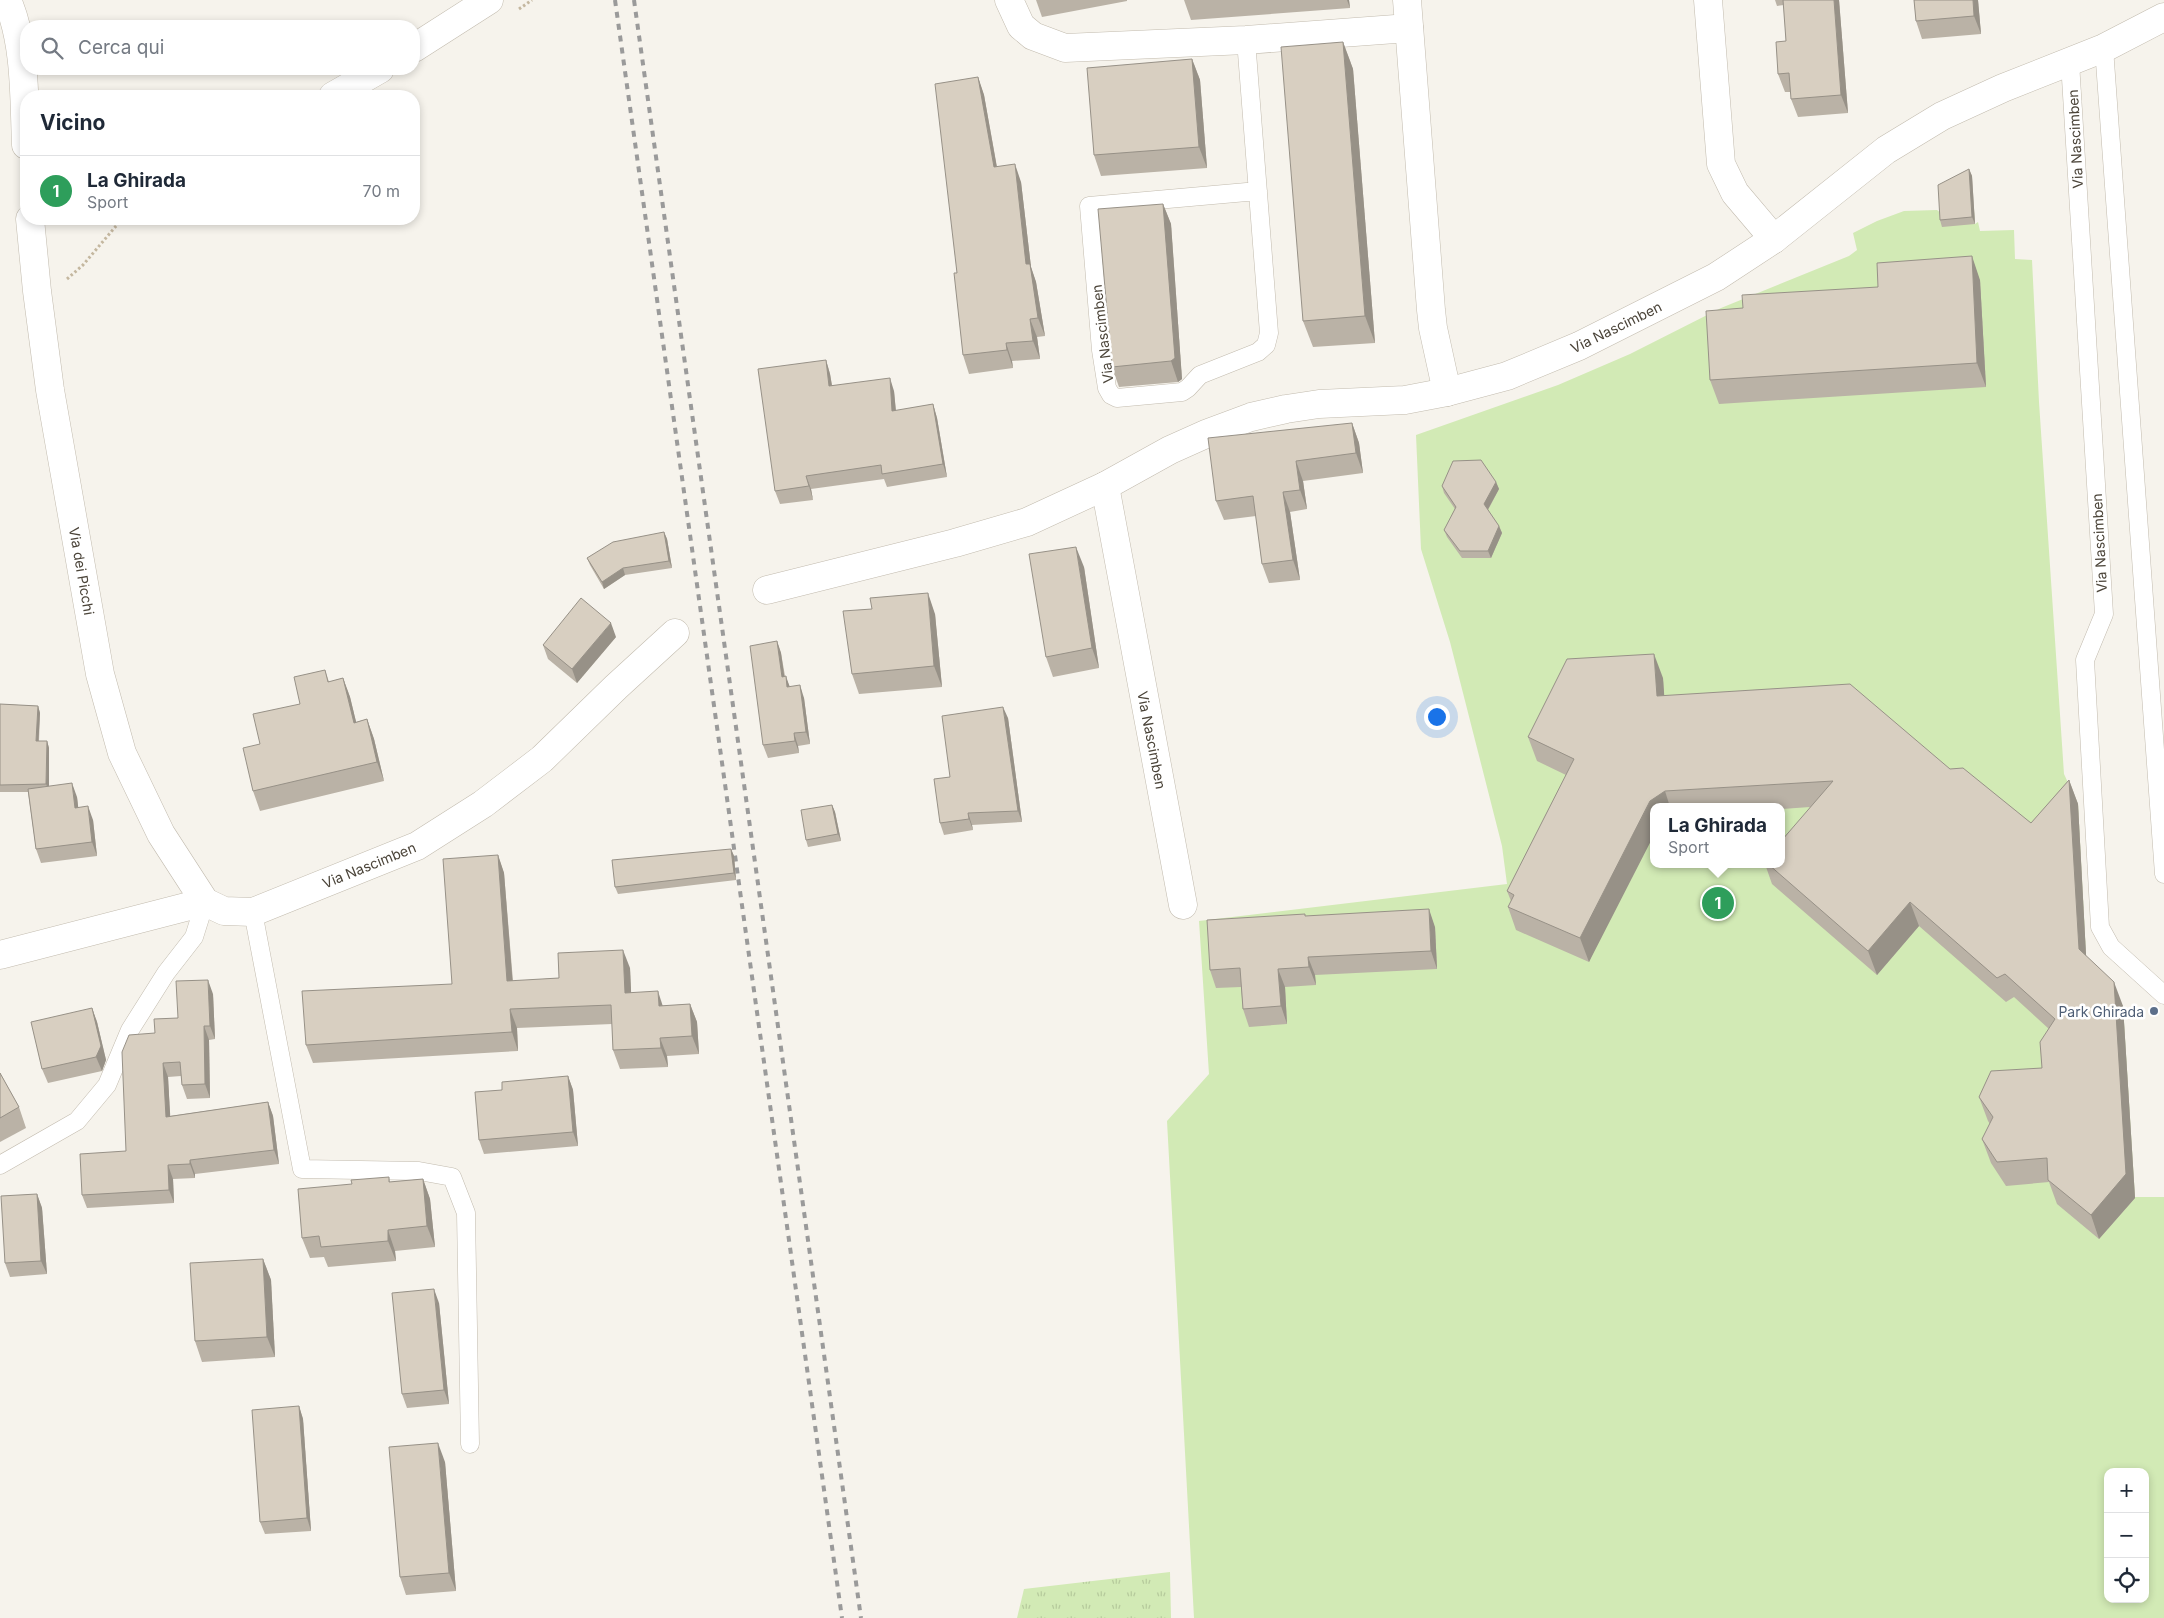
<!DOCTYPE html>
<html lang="it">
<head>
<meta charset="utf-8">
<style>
  body { margin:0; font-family:Inter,sans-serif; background:#f2f2f3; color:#1f2937 }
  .controls { position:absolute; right:15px; bottom:15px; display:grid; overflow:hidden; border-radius:10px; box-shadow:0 2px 8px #0003 }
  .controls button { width:45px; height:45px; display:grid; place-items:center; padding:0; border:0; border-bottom:1px solid #e0e1e3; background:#fff; color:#1f2937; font:25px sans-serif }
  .you { position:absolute; left:1436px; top:716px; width:18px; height:18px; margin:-12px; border:4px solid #fff; border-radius:50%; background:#1a73e8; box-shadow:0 0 0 8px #1a73e833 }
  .badge { display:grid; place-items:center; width:32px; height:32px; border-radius:50%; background:#0b8043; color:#fff; font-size:16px; font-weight:700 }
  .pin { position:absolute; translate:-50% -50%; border:2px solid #fff; box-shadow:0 1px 5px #0006 }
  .popup { position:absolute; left:1650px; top:803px; width:135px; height:65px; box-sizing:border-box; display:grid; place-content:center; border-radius:10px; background:#fff; filter:drop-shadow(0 1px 4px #0005); font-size:16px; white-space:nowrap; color:#747a83 }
  .popup b { font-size:19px; color:#1f2937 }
  .popup::after { content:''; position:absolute; left:50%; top:100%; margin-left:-10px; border:10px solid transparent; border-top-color:#fff }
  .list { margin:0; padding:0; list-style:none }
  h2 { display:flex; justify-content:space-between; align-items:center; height:65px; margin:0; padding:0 20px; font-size:21px }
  h2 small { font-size:16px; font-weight:400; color:#747a83 }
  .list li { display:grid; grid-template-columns:32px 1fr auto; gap:15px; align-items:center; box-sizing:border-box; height:70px; padding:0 20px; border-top:1px solid #e0e1e3 }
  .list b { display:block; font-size:19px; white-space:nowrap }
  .list p { margin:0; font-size:16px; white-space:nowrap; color:#747a83 }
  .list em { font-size:16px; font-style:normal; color:#747a83 }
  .icon { flex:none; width:28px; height:28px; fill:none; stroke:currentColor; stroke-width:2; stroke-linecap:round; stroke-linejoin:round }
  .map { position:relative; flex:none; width:2164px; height:1618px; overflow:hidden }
  .search { position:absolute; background:#fff; box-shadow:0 2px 8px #0003; left:20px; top:20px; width:400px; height:55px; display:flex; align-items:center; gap:12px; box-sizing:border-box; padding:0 18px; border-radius:20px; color:#747a83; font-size:19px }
  .panel { position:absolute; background:#fff; box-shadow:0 2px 8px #0003; left:20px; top:90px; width:400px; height:135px; border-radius:20px }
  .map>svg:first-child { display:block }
  .grass { fill:url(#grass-tufts) }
  .pitch { fill:#d2eab5; fill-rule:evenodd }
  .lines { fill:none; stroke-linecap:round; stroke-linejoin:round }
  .service-casing { stroke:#c2bbae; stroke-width:19 }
  .minor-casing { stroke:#c2bbae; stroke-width:29 }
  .path { stroke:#c4b79f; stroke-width:3; stroke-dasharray:2.5 2.5; stroke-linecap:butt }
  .service { stroke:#fff; stroke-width:18 }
  .minor { stroke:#fff; stroke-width:28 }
  .rail { stroke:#9a9a9a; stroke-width:4; stroke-dasharray:6 6; stroke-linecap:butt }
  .wall { fill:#bab2a6 }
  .shaded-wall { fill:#979187 }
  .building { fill:#d8cfc1; stroke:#979187 }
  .service-dot { fill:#5c6f8a; stroke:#fff; stroke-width:2 }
  .labels { text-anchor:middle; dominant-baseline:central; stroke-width:5; stroke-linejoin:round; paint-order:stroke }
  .street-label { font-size:14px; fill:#4b4439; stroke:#fff }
  .service-label { font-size:14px; fill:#4e5e75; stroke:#fff; text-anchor:end }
</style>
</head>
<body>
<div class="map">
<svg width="2164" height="1618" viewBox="0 0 2164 1618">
  <defs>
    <pattern id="grass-tufts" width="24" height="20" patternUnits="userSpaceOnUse" patternTransform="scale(1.25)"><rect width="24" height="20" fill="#d2eab5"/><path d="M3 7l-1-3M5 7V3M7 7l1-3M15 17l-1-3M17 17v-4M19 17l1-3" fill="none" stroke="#b6ca9c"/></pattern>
  </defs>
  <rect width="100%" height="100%" fill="#f6f3ec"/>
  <polygon class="grass" points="1170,1572 1171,1618 1017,1618 1024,1589"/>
  <path class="pitch" d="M1937,210l5,4 32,-3 1,13 3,-2 2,9 34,-1 1,29 17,1 7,142 25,372 14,30 9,169 36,33 12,191h29v421h-970l-27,-497 42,-47 -10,-153 308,-37 -5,-38 -52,-204 -29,-93 -5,-114 142,-50 72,-31 91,-46 128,-52 8,-6 -4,-17 24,-12 27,-10zM1654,807h128v57h-128zM2108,1472h37v127h-37z"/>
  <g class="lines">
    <g class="service-casing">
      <g id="service">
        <polyline points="1246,40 1269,333 1266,345 1258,352 1200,375 1188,388 1182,392 1117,398 1111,395 1107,388 1101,350 1089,206 1258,191"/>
        <polyline points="2104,48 2164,874"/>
        <polyline points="2070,62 2104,614 2085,660 2100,927 2111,947 2164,995"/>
        <polyline points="253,912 302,1169 419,1171 452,1177 466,1213 470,1444"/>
        <polyline points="0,1165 77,1121 107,1085 130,1030 166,973 194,937 205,902"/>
      </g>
    </g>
    <g class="minor-casing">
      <g id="minor">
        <path d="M7,0c19,42 17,100 19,145"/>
        <polyline points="1009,0 1021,26 1033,36 1065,48 1246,40 1409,28"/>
        <polyline points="1407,0 1431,310 1433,328 1447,392"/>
        <polyline points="1708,0 1721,164 1735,193 1774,239"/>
        <polyline points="414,48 489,0"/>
        <polyline points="333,96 380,69"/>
        <polyline points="30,219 37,291 50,390 100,674 122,753 161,834 205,902"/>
        <polyline points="1105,486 1183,905"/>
        <polyline points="767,590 955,543 1027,522 1105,486 1170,450 1208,433 1251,417 1286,409 1319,404 1405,400 1447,392 1507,376 1579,346 1716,277 1774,239 1886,150 1942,116 2003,88 2104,48 2164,17"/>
        <polyline points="0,955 205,902 224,911 253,912 417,846 483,804 542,759 616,687 675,633"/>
      </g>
    </g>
    <g class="path">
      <polyline points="519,9 532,0"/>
      <polyline points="67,279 83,265 122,219"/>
    </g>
    <use href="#service" class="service"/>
    <use href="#minor" class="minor"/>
    <g class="rail">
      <polyline points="615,0 842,1618"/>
      <polyline points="634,0 861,1618"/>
    </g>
  </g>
  <g class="wall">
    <polygon points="1036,0 1127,0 1127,1 1042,17"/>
    <polygon points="1184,0 1349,0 1350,8 1191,20"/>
    <polygon points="1775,0 1839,0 1848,113 1798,117 1791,99 1791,92 1785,92 1778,74 1786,41 1784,5 1777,6"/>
    <polygon points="1914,0 1978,0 1981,34 1922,39 1916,21"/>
    <polygon points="1343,42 1353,69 1375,343 1313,347 1303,321"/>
    <polygon points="1192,59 1200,80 1207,168 1101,176 1094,155"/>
    <polygon points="978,77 984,95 997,167 1021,182 1031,267 1036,282 1045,336 1037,337 1040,359 1012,361 1013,368 969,374 963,355 957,273"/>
    <polygon points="1969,169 1972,176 1975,224 1942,227 1940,220"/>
    <polygon points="1163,204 1171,224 1182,379 1178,382 1119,387 1112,367"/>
    <polygon points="1980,280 1986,387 1719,404 1710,380 1743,308"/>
    <polygon points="826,360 830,374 832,385 894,391 896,411 933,404 937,418 947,477 887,487 884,479 811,489 813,500 780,504 775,491"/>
    <polygon points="1352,423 1359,443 1363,473 1303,481 1307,509 1290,512 1300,580 1269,583 1262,564 1256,516 1224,520 1216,501"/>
    <polygon points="1496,482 1499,489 1488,510 1499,526 1502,533 1491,558 1462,558 1447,537 1444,530 1455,509 1444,493 1442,486"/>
    <polygon points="664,532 667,539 672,568 625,575 604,589 590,565 587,558"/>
    <polygon points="1084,567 1099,668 1053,677 1046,657"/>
    <polygon points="935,614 942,687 859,694 852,674"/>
    <polygon points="616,637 577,683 548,659 543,645"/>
    <polygon points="777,641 781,653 785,676 790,687 804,698 810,744 798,746 799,753 768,758 763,745"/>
    <polygon points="325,670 329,682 343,678 350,697 356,722 367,719 374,739 384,781 260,811 253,791 260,744 300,704"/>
    <polygon points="1663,678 1664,696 1950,769 2031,823 2069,780 2078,804 2086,956 2123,1006 2135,1198 2099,1239 2057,1204 2049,1182 2006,1186 1991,1163 1982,1139 1990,1124 1988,1121 1979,1097 2042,1068 2049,1029 2014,997 2006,1002 1919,926 1877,975 1772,884 1765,864 1782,864 1810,807 1782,809 1782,807 1654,807 1589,962 1516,930 1508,907 1511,901 1507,891 1566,775 1537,761 1528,737"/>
    <polygon points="0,704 38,706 40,713 39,741 47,741 49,748 49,786 77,797 78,808 93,820 97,856 41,863 36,849 28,792 0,792"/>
    <polygon points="1008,718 1022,822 972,825 973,830 944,835 940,823 950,777"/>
    <polygon points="832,805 835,812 841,841 808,847 806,840"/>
    <polygon points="731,849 734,856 736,880 618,894 615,887"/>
    <polygon points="498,855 504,873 513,981 559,978 630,968 631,993 663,1006 690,1004 697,1022 699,1054 667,1056 668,1067 620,1069 613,1050 612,1024 517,1028 518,1051 313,1063 306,1045 452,984"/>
    <polygon points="1306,916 1435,927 1437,969 1315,975 1316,985 1285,987 1287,1024 1249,1027 1243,1009 1241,987 1216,988 1210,970"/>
    <polygon points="213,994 215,1039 209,1040 210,1098 187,1099 182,1085 181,1076 168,1077 170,1116 268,1102 273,1116 279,1164 195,1174 195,1178 173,1179 174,1203 87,1208 82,1195 126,1151 155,1033"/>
    <polygon points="92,1008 97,1022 106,1060 102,1071 48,1083 42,1069"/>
    <polygon points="0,1073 19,1107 26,1128 0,1142"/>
    <polygon points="568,1076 573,1090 578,1146 484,1154 479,1140 502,1090"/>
    <polygon points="389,1177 390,1182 423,1179 430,1199 435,1247 395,1251 396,1261 328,1267 324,1257 310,1258 302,1238 352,1184"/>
    <polygon points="37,1194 42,1208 47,1274 10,1277 5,1263"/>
    <polygon points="263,1259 271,1280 275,1357 202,1362 195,1341"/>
    <polygon points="439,1303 449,1404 407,1408 402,1394"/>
    <polygon points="299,1406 303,1419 311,1531 265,1534 260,1522"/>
    <polygon points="445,1462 456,1591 406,1595 400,1577"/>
  </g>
  <g class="shaded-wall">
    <polygon points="1347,0 1349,0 1350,8"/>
    <polygon points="1834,0 1839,0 1848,113 1841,95"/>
    <polygon points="1973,0 1978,0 1981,34 1974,16"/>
    <polygon points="1343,42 1353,69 1375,343 1365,316"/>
    <polygon points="1192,59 1200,80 1207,168 1199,147"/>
    <polygon points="978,77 984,95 1000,185 994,167"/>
    <polygon points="1015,164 1021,182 1031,267 1036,282 1045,336 1038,318 1026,264"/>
    <polygon points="1969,169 1972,176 1975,224 1972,217"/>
    <polygon points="1163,204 1171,224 1182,379 1178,382 1171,361"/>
    <polygon points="1972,256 1980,280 1986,387 1977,363"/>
    <polygon points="1030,319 1037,337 1040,359 1033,341"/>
    <polygon points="1006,343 1012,361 1013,368 1007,350"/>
    <polygon points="826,360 830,374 834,399 829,386"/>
    <polygon points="890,378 894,391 897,424 892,411"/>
    <polygon points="933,404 937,418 947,477 943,464"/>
    <polygon points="1352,423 1359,443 1363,473 1356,453"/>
    <polygon points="1296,461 1303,481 1307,509 1300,490"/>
    <polygon points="806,476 811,489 813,500 809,486"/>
    <polygon points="1496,482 1499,489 1487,511 1484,504"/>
    <polygon points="1283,492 1290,512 1300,580 1293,560"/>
    <polygon points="1499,526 1502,533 1491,558 1488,551"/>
    <polygon points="664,532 667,539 672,568 669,561"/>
    <polygon points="1076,547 1084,567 1099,668 1092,648"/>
    <polygon points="623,568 625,575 604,589 602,582"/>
    <polygon points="928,593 935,614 942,687 934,666"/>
    <polygon points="611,623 616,637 577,683 572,669"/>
    <polygon points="777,641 781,653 786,689 782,677"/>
    <polygon points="1654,654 1663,678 1666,720 1657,696"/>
    <polygon points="786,676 790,688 787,687"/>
    <polygon points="343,678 350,697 361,742 354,723"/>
    <polygon points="800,685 804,698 810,744 806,732"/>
    <polygon points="38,706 40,713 38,748 36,741"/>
    <polygon points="1003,707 1008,718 1022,822 1018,811"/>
    <polygon points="367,719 374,739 384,781 377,762"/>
    <polygon points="794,733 798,746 799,753 795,741"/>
    <polygon points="47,741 49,748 49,791 46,784"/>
    <polygon points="2069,780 2078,804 2087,973 2079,949"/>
    <polygon points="72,783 77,797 80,822 75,808"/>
    <polygon points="1665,791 1670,807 1654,807 1654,835 1589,962 1580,938 1650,801"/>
    <polygon points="832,805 835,812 841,841 838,834"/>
    <polygon points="88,806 93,820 97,856 92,842"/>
    <polygon points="968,813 972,825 973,830 969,819"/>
    <polygon points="731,849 734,856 736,880 734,873"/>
    <polygon points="498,855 504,873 514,1000 507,981"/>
    <polygon points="1910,902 1919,926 1877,975 1868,951"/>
    <polygon points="1429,909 1435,927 1437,969 1431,951"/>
    <polygon points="623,950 630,968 632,1012 625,993"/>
    <polygon points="1308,957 1315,975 1316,985 1309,967"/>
    <polygon points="1278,969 1285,987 1287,1024 1281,1006"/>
    <polygon points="208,980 213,994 215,1039 210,1026"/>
    <polygon points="2114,982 2123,1006 2135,1198 2099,1239 2091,1215"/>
    <polygon points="658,991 664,1010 659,1006"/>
    <polygon points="690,1004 697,1022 699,1054 692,1036"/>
    <polygon points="92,1008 97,1022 106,1060 102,1071 96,1057"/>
    <polygon points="510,1009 517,1028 518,1051 512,1032"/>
    <polygon points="204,1026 209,1040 210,1098 205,1084"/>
    <polygon points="660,1038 667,1056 668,1067 661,1048"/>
    <polygon points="163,1063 168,1077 171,1130 166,1117"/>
    <polygon points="568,1076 573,1090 578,1146 573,1132"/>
    <polygon points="268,1102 273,1116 279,1164 274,1150"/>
    <polygon points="190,1160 195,1174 195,1178 190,1164"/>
    <polygon points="168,1165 173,1179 174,1203 169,1190"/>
    <polygon points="423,1179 430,1199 435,1247 427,1226"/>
    <polygon points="37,1194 42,1208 47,1274 41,1261"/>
    <polygon points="388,1230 395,1251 396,1261 388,1241"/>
    <polygon points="263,1259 271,1280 275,1357 267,1337"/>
    <polygon points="434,1289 439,1303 449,1404 444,1390"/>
    <polygon points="299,1406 303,1419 311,1531 307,1518"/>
    <polygon points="438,1443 445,1462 456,1591 449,1573"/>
  </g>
  <g class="building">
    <polygon points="1783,0 1834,0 1841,95 1791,99 1789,73 1778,74 1776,42 1786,41"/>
    <polygon points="1914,0 1973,0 1974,16 1916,21"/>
    <polygon points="1343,42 1365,316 1303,321 1281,47"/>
    <polygon points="1192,59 1199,147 1094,155 1087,68"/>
    <polygon points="978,77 994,167 1015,164 1026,264 1030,264 1038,318 1030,319 1033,341 1006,343 1007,350 963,355 954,273 957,273 935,84"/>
    <polygon points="1969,169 1972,217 1940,220 1938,185"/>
    <polygon points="1163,204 1175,358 1171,361 1112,367 1098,209"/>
    <polygon points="1972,256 1977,363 1710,380 1706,311 1743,308 1742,295 1878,287 1877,263"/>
    <polygon points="826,360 829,386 890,378 892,411 933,404 943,464 882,474 881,465 806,476 809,486 775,491 758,369"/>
    <polygon points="1352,423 1356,453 1296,461 1300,490 1283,492 1293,560 1262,564 1253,496 1216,501 1208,438"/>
    <polygon points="1481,460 1496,482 1484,504 1499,526 1488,551 1460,551 1444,530 1456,507 1442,486 1453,461"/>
    <polygon points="664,532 669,561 623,568 602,582 587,558 613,542"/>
    <polygon points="1076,547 1092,648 1046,657 1029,554"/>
    <polygon points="928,593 934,666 852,674 843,611 872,609 870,598"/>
    <polygon points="581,598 611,623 572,669 543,645"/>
    <polygon points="777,641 782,677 786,676 787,687 800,685 806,732 794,733 795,741 763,745 750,646"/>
    <polygon points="1654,654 1657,696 1850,684 1950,769 1963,768 2031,823 2069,780 2079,949 2114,982 2126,1174 2091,1215 2048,1180 2047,1158 1997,1162 1982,1139 1993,1117 1979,1097 1991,1071 2042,1068 2040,1042 2055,1019 2005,974 1997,978 1910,902 1868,951 1768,864 1782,864 1782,840 1833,781 1665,791 1650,801 1580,938 1508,907 1514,895 1507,891 1574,759 1528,737 1567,659"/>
    <polygon points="325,670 328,682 343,678 354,723 367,719 377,762 253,791 243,748 260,744 253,714 300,704 294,677"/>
    <polygon points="0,704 38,706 36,741 47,741 46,784 0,785"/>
    <polygon points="1003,707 1018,811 968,813 969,819 940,823 934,779 950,777 942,716"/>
    <polygon points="72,783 75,808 88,806 92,842 36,849 28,789"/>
    <polygon points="832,805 838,834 806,840 801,810"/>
    <polygon points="731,849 734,873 615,887 612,860"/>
    <polygon points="498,855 507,981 559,978 558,953 623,950 625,993 658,991 659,1006 690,1004 692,1036 660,1038 661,1048 613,1050 611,1005 510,1009 512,1032 306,1045 302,991 452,984 443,859"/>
    <polygon points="1429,909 1431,951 1308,957 1309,967 1278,969 1281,1006 1243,1009 1240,968 1210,970 1207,920 1305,914 1305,916"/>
    <polygon points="208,980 210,1026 204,1026 205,1084 182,1085 180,1062 163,1063 166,1117 268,1102 274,1150 190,1160 190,1164 168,1165 169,1190 82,1195 80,1154 126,1151 122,1052 129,1035 155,1033 154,1019 178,1018 176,981"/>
    <polygon points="92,1008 101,1046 96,1057 42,1069 31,1022"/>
    <polygon points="0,1073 19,1107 0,1118"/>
    <polygon points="568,1076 573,1132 479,1140 475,1092 502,1090 502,1082"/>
    <polygon points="389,1177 389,1182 423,1179 427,1226 388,1230 388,1241 321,1247 319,1236 302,1238 298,1189 352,1184 351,1180"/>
    <polygon points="37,1194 41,1261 5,1263 1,1196"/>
    <polygon points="263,1259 267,1337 195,1341 190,1263"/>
    <polygon points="434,1289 444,1390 402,1394 392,1293"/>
    <polygon points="299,1406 307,1518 260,1522 252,1410"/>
    <polygon points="438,1443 449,1573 400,1577 389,1447"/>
  </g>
  <circle class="service-dot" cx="2154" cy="1011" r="5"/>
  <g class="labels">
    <g class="street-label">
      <text transform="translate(2075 139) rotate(-93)">Via Nascimben</text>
      <text transform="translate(1616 327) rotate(-26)">Via Nascimben</text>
      <text transform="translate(1102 334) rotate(-97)">Via Nascimben</text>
      <text transform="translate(2099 543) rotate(-93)">Via Nascimben</text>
      <text transform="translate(82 571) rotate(80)">Via dei Picchi</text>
      <text transform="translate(1152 740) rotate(79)">Via Nascimben</text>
      <text transform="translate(369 865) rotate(-22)">Via Nascimben</text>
    </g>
    <g class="service-label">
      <text x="2144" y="1011">Park Ghirada</text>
    </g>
  </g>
</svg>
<div class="controls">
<button>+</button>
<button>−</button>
<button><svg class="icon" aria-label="locate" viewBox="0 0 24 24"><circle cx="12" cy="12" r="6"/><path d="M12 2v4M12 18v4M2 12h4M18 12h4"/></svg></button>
</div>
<div class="you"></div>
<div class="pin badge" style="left:1718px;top:903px;background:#2e9e5b">1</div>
<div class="popup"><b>La Ghirada</b>Sport</div>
<div class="search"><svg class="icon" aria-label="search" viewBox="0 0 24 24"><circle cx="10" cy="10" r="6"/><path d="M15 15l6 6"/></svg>Cerca qui</div>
<section class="panel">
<h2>Vicino<small></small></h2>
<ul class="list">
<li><span class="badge" style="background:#2e9e5b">1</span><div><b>La Ghirada</b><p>Sport</p></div><em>70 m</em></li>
</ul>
</section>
</div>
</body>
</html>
